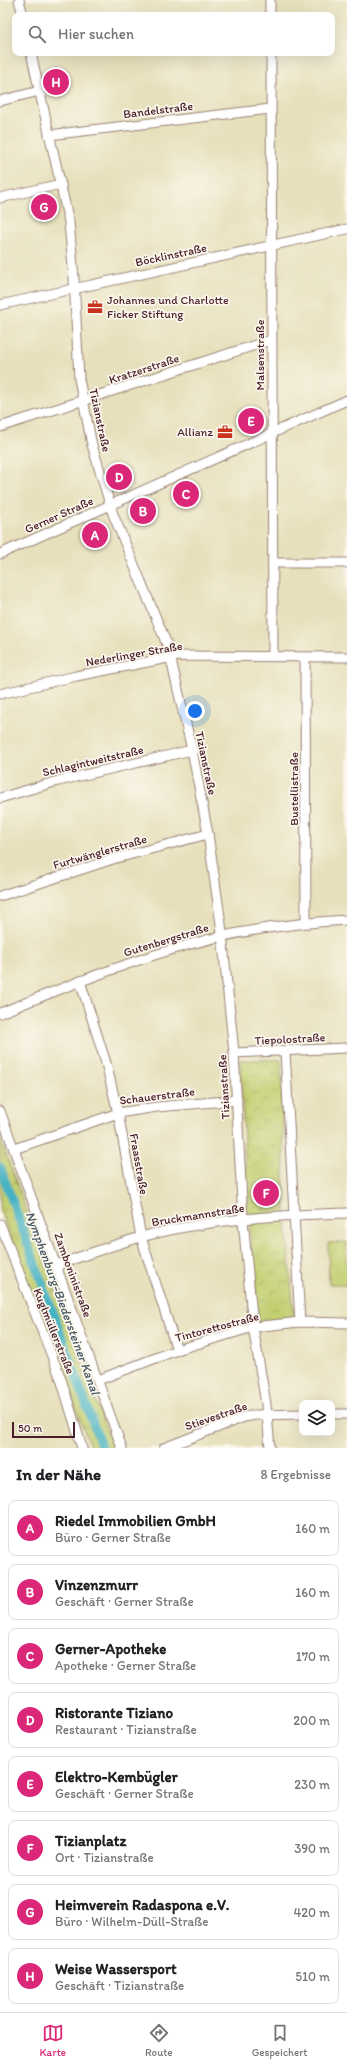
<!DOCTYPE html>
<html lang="de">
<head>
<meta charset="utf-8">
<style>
  body { margin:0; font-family:Itim,sans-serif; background:#f2f2f2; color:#202124 }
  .controls { position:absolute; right:12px; bottom:12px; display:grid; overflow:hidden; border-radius:8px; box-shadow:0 4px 16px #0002 }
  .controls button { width:36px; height:36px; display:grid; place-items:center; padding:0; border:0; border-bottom:1px solid #e0e0e0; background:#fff; color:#202124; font:20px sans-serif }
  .scale { position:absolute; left:12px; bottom:10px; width:63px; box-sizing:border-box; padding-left:4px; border:2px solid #4a1f2b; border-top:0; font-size:11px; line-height:14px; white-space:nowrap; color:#4a1f2b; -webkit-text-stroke:3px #fbf7ec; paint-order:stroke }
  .you { position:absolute; left:195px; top:711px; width:14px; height:14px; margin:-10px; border:3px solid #fff; border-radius:50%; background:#1a73e8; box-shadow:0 0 0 6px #1a73e833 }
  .badge { display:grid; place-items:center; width:26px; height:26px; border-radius:50%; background:#db2777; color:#fff; font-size:13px; font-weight:700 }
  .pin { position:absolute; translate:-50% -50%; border:2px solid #fff; box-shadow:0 1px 4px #0006 }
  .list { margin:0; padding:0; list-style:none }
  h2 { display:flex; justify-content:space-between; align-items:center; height:52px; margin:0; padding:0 16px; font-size:17px }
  h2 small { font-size:13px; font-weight:400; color:#757577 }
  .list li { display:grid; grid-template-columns:26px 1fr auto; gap:12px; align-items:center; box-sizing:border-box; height:56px; margin:0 8px 8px; padding:0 8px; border:1px solid #e0e0e0; border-radius:8px }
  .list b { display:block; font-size:15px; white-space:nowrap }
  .list p { margin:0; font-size:13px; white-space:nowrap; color:#757577 }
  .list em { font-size:13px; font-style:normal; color:#757577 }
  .icon { flex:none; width:22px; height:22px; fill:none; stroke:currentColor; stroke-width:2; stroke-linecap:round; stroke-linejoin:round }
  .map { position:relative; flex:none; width:347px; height:1448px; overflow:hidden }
  .search { position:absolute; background:#fff; box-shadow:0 4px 16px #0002; left:12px; right:12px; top:12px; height:44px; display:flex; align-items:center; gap:10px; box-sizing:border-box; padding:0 14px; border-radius:8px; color:#757577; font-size:15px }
  .sheet { height:564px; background:#fff }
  nav { display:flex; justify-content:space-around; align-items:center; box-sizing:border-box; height:56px; border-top:1px solid #e0e0e0; background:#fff; font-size:11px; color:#757577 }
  nav a { display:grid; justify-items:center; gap:2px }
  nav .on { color:#db2777 }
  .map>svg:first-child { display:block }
  .park { fill:url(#park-crowns); stroke:#86774e }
  .garden { fill:#c3cf71; stroke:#86774e }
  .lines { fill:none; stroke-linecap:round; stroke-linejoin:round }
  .canal { stroke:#46b2c2; stroke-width:9 }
  .street-casing { stroke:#988074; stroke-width:11 }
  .street { stroke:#fff; stroke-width:9 }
  .labels { text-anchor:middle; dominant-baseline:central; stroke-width:3.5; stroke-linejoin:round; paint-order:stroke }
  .street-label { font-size:12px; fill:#4a1f2b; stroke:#fbf7ec }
  .poi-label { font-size:12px; fill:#4a1f2b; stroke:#fbf7ec; text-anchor:start }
  .water-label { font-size:13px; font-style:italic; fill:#485a67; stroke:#fbf7ec }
</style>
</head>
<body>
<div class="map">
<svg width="347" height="1448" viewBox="0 0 347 1448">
  <defs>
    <pattern id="park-crowns" width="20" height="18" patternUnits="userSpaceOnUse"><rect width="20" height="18" fill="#c3cf71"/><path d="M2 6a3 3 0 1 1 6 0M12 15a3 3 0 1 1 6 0" fill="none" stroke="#a9b162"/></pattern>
  </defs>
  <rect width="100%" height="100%" fill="#fbf7ec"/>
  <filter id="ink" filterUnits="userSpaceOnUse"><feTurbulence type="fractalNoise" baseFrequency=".025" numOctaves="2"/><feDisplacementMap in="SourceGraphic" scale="8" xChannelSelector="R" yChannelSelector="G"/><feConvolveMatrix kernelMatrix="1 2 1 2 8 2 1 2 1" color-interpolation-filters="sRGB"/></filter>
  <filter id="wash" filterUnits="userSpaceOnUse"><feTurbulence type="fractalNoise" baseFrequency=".012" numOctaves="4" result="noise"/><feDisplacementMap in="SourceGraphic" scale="16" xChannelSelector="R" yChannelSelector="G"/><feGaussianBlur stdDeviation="0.9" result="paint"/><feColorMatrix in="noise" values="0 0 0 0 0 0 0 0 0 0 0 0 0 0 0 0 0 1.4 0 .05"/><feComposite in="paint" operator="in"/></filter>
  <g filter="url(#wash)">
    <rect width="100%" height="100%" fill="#e7e0bc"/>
    <g class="park">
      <polygon points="240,1060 281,1060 285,1210 294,1317 259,1323 248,1214"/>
      <polygon points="0,1138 113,1448 91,1448 0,1210"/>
    </g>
    <polygon class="garden" points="347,1242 347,1285 329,1285 328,1243"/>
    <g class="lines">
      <polyline class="canal" points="0,1167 102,1448"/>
    </g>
  </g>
  <g filter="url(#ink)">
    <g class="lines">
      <g class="street-casing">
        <g id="street">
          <polyline points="19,0 23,15"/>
          <polyline points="270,0 270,15"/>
          <polyline points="31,53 69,222 74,278 79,379 92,445 113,514 168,647 192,750 208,834 221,924 234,1053 243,1220 253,1327 266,1404 270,1448"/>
          <polyline points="271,53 273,656"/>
          <polyline points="0,101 39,91"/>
          <polyline points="49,135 270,109"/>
          <polyline points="0,198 61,184"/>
          <polyline points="0,305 347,229"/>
          <polyline points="0,427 271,340"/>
          <polyline points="0,554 347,400"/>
          <polyline points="273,563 347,563"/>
          <polyline points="305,657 306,922"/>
          <polyline points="0,694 76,676 178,656 347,657"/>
          <polyline points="0,798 58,781 192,750"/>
          <polyline points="0,896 113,859 208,834"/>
          <polyline points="80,981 106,1063 118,1113 141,1237 177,1350"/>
          <path d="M0,1013c63,-25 126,-51 191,-69 51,-14 104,-21 156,-24"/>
          <polyline points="285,1051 300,1322"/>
          <polyline points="234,1053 347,1048"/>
          <polyline points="0,1111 122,1448"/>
          <polyline points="14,1149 118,1113 157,1107 237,1100"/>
          <polyline points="0,1224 61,1379 82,1448"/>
          <path d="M57,1265c28,-10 56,-20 84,-28 66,-18 138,-22 206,-24"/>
          <polyline points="98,1380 177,1350 253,1327 300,1322 347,1323"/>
          <polyline points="332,1414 347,1414"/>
          <polyline points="164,1448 244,1417 256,1415 302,1414"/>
        </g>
      </g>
      <use href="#street" class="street"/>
    </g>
  </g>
  <defs>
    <g id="office-bare" transform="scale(1.2)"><path d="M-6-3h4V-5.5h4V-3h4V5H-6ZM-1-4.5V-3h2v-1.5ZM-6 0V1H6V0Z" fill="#c8321e" stroke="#fbf7ec" stroke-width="2.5" paint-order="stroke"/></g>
  </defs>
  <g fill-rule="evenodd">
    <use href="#office-bare" x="95" y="307"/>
    <use href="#office-bare" x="225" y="432"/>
  </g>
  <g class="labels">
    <g class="street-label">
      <text transform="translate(158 110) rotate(-7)">Bandelstraße</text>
      <text transform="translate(171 255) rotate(-12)">Böcklinstraße</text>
      <text transform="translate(260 355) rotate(-90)">Malsenstraße</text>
      <text transform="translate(144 369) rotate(-18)">Kratzerstraße</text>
      <text transform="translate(100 420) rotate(78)">Tizianstraße</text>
      <text transform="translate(59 515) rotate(-24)">Gerner Straße</text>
      <text transform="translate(134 654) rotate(-10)">Nederlinger Straße</text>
      <text transform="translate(93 761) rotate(-13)">Schlagintweitstraße</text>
      <text transform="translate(206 763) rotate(78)">Tizianstraße</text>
      <text transform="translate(294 789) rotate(-90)">Bustellistraße</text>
      <text transform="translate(100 852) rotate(-16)">Furtwänglerstraße</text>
      <text transform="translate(166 940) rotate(-17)">Gutenbergstraße</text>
      <text transform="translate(290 1039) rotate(-3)">Tiepolostraße</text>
      <text transform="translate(224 1087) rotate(-93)">Tizianstraße</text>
      <text transform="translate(157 1096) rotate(-7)">Schauerstraße</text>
      <text transform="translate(139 1164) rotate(80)">Fraasstraße</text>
      <text transform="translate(198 1215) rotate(-9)">Bruckmannstraße</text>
      <text transform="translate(73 1275) rotate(70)">Zamboninistraße</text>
      <text transform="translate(217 1327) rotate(-15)">Tintorettostraße</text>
      <text transform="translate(54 1331) rotate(68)">Kuglmüllerstraße</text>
      <text transform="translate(216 1416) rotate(-19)">Stievestraße</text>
    </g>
    <g class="poi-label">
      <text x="107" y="300">Johannes und Charlotte<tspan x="107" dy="14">Ficker Stiftung</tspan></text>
      <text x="213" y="432" text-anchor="end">Allianz</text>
    </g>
    <g class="water-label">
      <text transform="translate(63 1303) rotate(70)">Nymphenburg-Biedersteiner Kanal</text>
    </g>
  </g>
</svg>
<div class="controls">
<button><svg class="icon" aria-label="layers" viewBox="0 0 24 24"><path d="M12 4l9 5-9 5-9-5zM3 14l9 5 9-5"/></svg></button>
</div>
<div class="scale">50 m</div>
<div class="you"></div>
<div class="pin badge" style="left:95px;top:535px">A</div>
<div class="pin badge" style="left:143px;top:511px">B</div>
<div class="pin badge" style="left:186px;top:494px">C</div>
<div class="pin badge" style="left:119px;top:477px">D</div>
<div class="pin badge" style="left:251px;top:421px">E</div>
<div class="pin badge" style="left:266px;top:1193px">F</div>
<div class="pin badge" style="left:44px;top:207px">G</div>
<div class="pin badge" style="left:56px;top:82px">H</div>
<div class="search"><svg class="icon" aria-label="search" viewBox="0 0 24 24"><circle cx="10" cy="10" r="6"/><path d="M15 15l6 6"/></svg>Hier suchen</div>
</div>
<section class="sheet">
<h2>In der Nähe<small>8 Ergebnisse</small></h2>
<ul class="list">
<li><span class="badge">A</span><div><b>Riedel Immobilien GmbH</b><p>Büro · Gerner Straße</p></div><em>160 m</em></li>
<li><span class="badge">B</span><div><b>Vinzenzmurr</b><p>Geschäft · Gerner Straße</p></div><em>160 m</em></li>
<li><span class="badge">C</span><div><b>Gerner-Apotheke</b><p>Apotheke · Gerner Straße</p></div><em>170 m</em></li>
<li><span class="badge">D</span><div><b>Ristorante Tiziano</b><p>Restaurant · Tizianstraße</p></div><em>200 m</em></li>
<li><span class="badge">E</span><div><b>Elektro-Kembügler</b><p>Geschäft · Gerner Straße</p></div><em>230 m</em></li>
<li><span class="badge">F</span><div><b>Tizianplatz</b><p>Ort · Tizianstraße</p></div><em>390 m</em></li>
<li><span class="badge">G</span><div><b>Heimverein Radaspona e.V.</b><p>Büro · Wilhelm-Düll-Straße</p></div><em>420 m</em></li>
<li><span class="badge">H</span><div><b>Weise Wassersport</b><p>Geschäft · Tizianstraße</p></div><em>510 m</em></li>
</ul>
</section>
<nav>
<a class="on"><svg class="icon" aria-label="map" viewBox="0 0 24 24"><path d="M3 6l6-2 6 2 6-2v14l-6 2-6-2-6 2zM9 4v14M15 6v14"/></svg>Karte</a>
<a><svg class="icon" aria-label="directions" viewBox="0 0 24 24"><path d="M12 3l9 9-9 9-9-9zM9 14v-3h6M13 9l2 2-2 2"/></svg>Route</a>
<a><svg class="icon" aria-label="saved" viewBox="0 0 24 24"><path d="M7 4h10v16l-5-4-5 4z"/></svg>Gespeichert</a>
</nav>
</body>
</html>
